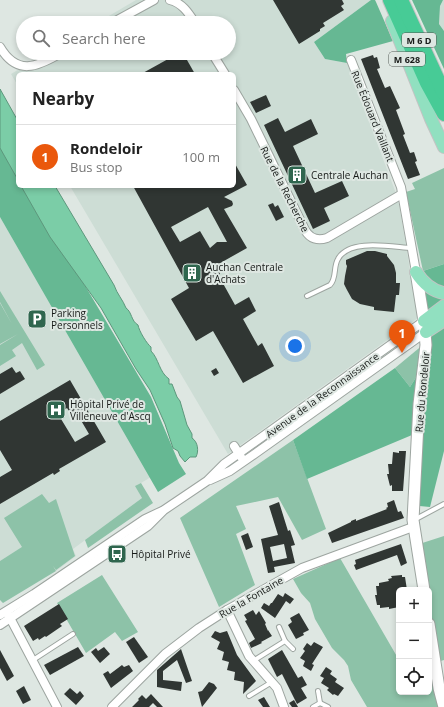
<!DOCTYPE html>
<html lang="en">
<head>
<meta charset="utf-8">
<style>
  body { margin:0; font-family:"Open Sans",sans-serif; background:#f6f6f6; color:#222 }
  .controls { position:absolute; right:12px; bottom:12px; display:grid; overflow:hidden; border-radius:6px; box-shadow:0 2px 6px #0003 }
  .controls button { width:36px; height:36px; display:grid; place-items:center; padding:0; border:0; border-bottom:1px solid #e0e0e0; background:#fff; color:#222; font:20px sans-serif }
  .you { position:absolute; left:295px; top:346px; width:14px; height:14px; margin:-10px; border:3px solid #fff; border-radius:50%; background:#1a73e8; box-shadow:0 0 0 6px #1a73e833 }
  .badge { display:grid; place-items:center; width:26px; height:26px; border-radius:50%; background:#ea580c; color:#fff; font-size:13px; font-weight:700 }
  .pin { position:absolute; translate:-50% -33px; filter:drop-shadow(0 1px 2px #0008) }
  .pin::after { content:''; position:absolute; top:21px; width:14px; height:12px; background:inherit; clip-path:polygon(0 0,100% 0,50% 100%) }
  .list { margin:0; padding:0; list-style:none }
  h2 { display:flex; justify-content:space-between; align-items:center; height:52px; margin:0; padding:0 16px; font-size:17px }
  h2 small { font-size:13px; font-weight:400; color:#767676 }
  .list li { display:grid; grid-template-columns:26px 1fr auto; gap:12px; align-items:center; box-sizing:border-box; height:64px; padding:0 16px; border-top:1px solid #e0e0e0 }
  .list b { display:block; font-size:15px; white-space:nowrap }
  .list p { margin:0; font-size:13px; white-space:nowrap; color:#767676 }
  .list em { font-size:13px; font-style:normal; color:#767676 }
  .icon { flex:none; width:22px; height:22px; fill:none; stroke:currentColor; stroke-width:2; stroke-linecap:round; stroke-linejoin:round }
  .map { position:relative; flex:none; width:444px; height:707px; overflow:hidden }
  .search { position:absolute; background:#fff; box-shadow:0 2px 6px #0003; left:16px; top:16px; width:220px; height:44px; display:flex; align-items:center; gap:10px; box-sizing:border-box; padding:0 14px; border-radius:22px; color:#767676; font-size:15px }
  .panel { position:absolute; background:#fff; box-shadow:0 2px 6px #0003; left:16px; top:72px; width:220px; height:116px; border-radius:6px }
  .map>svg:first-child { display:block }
  .built { fill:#cdddd5 }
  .green { fill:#8dc2a8 }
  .forest { fill:#66b893 }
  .water { fill:#7bcda7; stroke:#5d977c }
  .building { fill:#303633; fill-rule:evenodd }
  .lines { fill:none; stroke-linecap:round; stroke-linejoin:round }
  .lane-casing { stroke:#9da5a0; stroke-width:6 }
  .street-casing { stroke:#9da5a0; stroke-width:10 }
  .secondary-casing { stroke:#9da5a0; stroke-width:13 }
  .primary-casing { stroke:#c3c3c3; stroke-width:14 }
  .highway-casing { stroke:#c3c3c3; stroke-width:16 }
  .lane { stroke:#fff; stroke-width:4 }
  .street { stroke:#fff; stroke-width:8 }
  .secondary { stroke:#fff; stroke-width:11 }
  .primary { stroke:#91e0c0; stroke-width:12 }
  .highway { stroke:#47cb96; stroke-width:14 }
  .labels { text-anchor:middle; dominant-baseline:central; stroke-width:4; stroke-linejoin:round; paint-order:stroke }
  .shield { fill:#dee7e2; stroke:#535855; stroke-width:1 }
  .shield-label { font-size:9px; font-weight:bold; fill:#171a18 }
  .street-label { font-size:10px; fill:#171a18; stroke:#dee7e2 }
  .poi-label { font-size:10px; fill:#171a18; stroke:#dee7e2; text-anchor:start }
</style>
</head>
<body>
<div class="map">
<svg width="444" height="707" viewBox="0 0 444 707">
  <rect width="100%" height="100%" fill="#dee7e2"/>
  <g class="built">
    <polygon points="136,0 371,0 314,42 325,59 347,63 397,196 400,210 418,318 228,454 70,186 234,186 234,74 18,74 18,86 11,74 46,53 229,53 229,23 97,23"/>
    <polygon points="443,0 444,0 444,31 439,24 440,6"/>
    <polygon points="0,217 151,477 136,486 142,498 73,549 76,556 56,571 36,539 0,561 0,344 17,333 0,303"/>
  </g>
  <g class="green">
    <polygon points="444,168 444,264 423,271 406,192 415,189 412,183"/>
    <polygon points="0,291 45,365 37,370 22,343 12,350 16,356 0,366 0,345 18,334 0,344 0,303 12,324 0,302"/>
    <polygon points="430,339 428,358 410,387 395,368"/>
    <polygon points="293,440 326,529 302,540 278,497 236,506 246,529 236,534 255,585 219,607 180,518"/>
    <polygon points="141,483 153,503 88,548 85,540 142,498 135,486"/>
    <polygon points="42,494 49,503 56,499 75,556 56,570 53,566 56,571 3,603 0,600 0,561 36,538 22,547 4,518"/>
    <polygon points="444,536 444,660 437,662 429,625 429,590 413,546"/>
    <polygon points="340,558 399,660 399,692 429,692 429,676 432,676 438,707 367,707 351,680 348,666 344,660 332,648 315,619 310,603 301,593 293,579"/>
    <polygon points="102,575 138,632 122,641 115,632 86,653 57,603"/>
  </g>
  <g class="forest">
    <polygon points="371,0 375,0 376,2 393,41 346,54 347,63 325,59 314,42"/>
    <polygon points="412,0 443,0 440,6 439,24 444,31 444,69"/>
    <polygon points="0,143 18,173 18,186 26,186 151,397 179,463 186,474 158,492 0,217"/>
    <polygon points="444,264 444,451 430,507 409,505 412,435 307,479 293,440 395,368 410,387 428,358 423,271"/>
  </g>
  <g class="water">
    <polygon points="0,89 18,121 18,180 0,148"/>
    <path d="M21,186h34l59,99c3,9 9,15 12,23 6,4 5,13 12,17 1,6 9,19 13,22v4c8,8 8,21 18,28v5h3l5,13 3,4 7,24 5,9v4c6,4 7,13 4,19h-6l-5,5 -5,-6 -2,-5 -5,-3 -8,-24 -15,-34 -14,-21 -35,-61 -51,-71z"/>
  </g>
  <g class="building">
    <polygon points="273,0 342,0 344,4 341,6 344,10 323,23 325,26 320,29 320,31 299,44"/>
    <polygon points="179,53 183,53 195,74 141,74"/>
    <polygon points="373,55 374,58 377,57 380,68 377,69 385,88 390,86 400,108 396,110 405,134 403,135 410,153 414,152 417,161 415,162 420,175 408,179 361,59"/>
    <polygon points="266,95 271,106 256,113 250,102"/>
    <polygon points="278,118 285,132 311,119 318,134 293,146 315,193 342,181 349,196 324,208 330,221 313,229 264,125"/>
    <path d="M234,162l13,23 -23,12 8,4 1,3 -1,2 -8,3 23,39 -32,18 5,7v5l15,27 14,-8 7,14 -13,8 15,27 4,-3 12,23 -31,17 -30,-52 -17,10 -25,-42 18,-11 -56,-102h101zM208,207l19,35h-10l-7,6 -10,-17 -20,11 -9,-15z"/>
    <polygon points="273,203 275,207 278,205 284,217 276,221 268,205"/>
    <polygon points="367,251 375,251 387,254 387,256 394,265 396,273 396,283 400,283 399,295 396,295 394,312 374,310 374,307 360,304 352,299 347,290 344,284 345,276 347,266 346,264 346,260"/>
    <polygon points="12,367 16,373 20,371 25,379 0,394 0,374"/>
    <polygon points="216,368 219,373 214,376 211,371"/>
    <path d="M70,380l36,62 -47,27 1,2 -6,4 -1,-2 -53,31v-27l12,-7 -12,-20v-29zM67,408l8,12 4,-3 10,17 -14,8 -17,-28z"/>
    <polygon points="399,451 406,451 403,491 392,491 392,485 390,486 387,474 389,474 388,464 392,464 393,452 399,453"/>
    <polygon points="394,500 398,512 401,511 404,518 332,543 328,533 351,522 351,521 356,519 356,521 387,509 386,508 388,507 387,503"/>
    <path d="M279,502l9,29 2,-1 5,15 -4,1 4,17 -21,4 1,5 -7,1 -7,-34 17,-4 -9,-29zM284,544l3,14 -14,3 -3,-14z"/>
    <polygon points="248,533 253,547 246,550 241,536"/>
    <polygon points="401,544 407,563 401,566 397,555 356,570 354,565 356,564 355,560"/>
    <polygon points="402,575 402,577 405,577 407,590 399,590 399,607 389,609 389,607 380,608 380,605 377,605 375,595 377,595 376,586 379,586 379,583 389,581 388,579 392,578 391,576"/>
    <polygon points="285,593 294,599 290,604 286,601 275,618 261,608 264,603 269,606 271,603 272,603 278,594 283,597"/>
    <polygon points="59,604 68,619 60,624 62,626 46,637 45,636 39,640 38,638 33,641 24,626"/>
    <polygon points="253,610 256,615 259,611 266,623 265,624 268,631 268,630 272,636 261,642 262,643 251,648 249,643 255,639 245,621 247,620 244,615"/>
    <polygon points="299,613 309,630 303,633 304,635 296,639 288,625 292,622 290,618"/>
    <polygon points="215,631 220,633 227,631 237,655 256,681 243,694 244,682 234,680 235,672 227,670 229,662 222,660 224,652 217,649 220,642 211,637"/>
    <polygon points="134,637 148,657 139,663 126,642"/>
    <polygon points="314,642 323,647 312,664 314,665 311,671 303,666 305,661 300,658 305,651 303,649 307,643 311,646"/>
    <polygon points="78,647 84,656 50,675 44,665"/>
    <polygon points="104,647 110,654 100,663 91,652 96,648 98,651"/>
    <polygon points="181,649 192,681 186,683 177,660 163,671 163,680 182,682 181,691 157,687 157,670"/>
    <polygon points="0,650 14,676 7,681 0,668"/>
    <polygon points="282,650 298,678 302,676 307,685 301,688 307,698 297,704 282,674 277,677 268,659"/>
    <polygon points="122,665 124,667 129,665 133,671 111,688 103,674 108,671 110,674"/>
    <polygon points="326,667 332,671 330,674 337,679 335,682 344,688 338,696 334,694 333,695 327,690 329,688 321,683 324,678 320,676"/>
    <polygon points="209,682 214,684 217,688 202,707 198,692 202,691"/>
    <polygon points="24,686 31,700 23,704 16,691"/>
    <polygon points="70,688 77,694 80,691 84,696 76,705 64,694"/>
    <polygon points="151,694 163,707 157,707 153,703 149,707 132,707 139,700 138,699 142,695 146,699"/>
    <polygon points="264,697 270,707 263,707 258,700"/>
    <polygon points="294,700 298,707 292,707 289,703"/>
  </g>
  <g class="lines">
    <g class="lane-casing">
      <g id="lane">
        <path d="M307,296l23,-11c7,-7 3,-18 8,-26 11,-21 54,-12 74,-11"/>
        <polyline points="414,520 444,504"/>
        <polyline points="279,627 285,641"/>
        <polyline points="33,660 73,634"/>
        <polyline points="253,661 285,641 293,649"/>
        <polyline points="318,691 320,703"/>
        <polyline points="249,696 272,682"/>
        <polyline points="313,707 320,703 328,707"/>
      </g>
    </g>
    <g class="street-casing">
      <g id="street">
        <path d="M170,0c12,3 18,12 25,23"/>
        <polyline points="112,23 154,0"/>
        <path d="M0,47c17,29 37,20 61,6"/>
        <polyline points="212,53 225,74"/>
        <polyline points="351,60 401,187 416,272"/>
        <path d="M234,90l17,29 54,111c5,9 13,11 22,8l75,-44"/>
        <polyline points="234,446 241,457"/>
        <polyline points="210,480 230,471 256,453 426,332"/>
        <polyline points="227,610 249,656 277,688 284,707"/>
        <polyline points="8,614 57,707"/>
        <polyline points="0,615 34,594 145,519 162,511"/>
        <polyline points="0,625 148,526 164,510 207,481 224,464 424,321"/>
        <polyline points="112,707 165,654 199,628 227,610 302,568 413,527"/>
      </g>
    </g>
    <g class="secondary-casing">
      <g id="secondary">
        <polyline points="416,272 424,321 426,345 419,404 413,520 424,590"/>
        <polyline points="429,624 439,688 444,707"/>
      </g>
    </g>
    <g class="primary-casing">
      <g id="primary">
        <polyline points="392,21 431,119 444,147"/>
        <path d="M416,272c7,11 16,19 28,21"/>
        <polyline points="424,321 444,306"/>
        <polyline points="426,332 444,320"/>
      </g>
    </g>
    <g class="highway-casing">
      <g id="highway">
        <polyline points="390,0 427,83 444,114"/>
        <polyline points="401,0 444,93"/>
      </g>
    </g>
    <use href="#lane" class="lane"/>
    <use href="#street" class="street"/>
    <use href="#secondary" class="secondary"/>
    <use href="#primary" class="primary"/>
    <use href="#highway" class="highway"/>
  </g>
  <defs>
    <g id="building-square" transform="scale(1)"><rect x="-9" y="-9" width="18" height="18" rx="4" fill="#2f664e" stroke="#dee7e2"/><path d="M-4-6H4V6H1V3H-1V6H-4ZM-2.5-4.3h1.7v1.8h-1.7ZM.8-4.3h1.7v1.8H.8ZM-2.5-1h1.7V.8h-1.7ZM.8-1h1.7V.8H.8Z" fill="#fff"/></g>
    <g id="parking-square" transform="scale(1)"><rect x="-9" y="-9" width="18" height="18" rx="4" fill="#2f664e" stroke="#dee7e2"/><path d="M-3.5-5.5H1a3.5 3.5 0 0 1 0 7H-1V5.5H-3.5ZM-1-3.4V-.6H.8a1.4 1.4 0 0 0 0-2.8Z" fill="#fff"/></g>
    <g id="hospital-square" transform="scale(1)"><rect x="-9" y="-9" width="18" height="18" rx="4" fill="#2f664e" stroke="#dee7e2"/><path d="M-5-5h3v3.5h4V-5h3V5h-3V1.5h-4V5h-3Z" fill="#fff"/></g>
    <g id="bus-square" transform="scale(1)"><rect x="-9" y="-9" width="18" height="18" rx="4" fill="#2f664e" stroke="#dee7e2"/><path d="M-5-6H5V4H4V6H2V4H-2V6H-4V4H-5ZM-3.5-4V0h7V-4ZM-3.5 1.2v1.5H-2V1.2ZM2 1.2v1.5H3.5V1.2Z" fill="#fff"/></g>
  </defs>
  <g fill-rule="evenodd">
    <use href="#building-square" x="297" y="175"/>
    <use href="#building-square" x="192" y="273"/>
    <use href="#parking-square" x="37" y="319"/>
    <use href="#hospital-square" x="56" y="410"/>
    <use href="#bus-square" x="117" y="554"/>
  </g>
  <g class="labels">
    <g class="shield">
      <rect x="402" y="33" width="34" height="14" rx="3"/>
      <rect x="389" y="52" width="36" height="14" rx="3"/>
    </g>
    <g class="shield-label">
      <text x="419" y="40">M 6 D</text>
      <text x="407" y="59">M 628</text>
    </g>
    <g class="street-label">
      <text transform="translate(373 116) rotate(68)">Rue Édouard Vaillant</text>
      <text transform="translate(285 189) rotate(63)">Rue de la Recherche</text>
      <text transform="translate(422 392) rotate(-85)">Rue du Rondeloir</text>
      <text transform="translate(322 395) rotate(-36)">Avenue de la Reconnaissance</text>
      <text transform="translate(251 597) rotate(-30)">Rue la Fontaine</text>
    </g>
    <g class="poi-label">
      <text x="311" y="175">Centrale Auchan</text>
      <text x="206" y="267">Auchan Centrale<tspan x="206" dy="12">d'Achats</tspan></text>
      <text x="51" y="313">Parking<tspan x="51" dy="12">Personnels</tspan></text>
      <text x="70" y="404">Hôpital Privé de<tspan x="70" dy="12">Villeneuve d'Ascq</tspan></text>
      <text x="131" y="554">Hôpital Privé</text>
    </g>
  </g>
</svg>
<div class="controls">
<button>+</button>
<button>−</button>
<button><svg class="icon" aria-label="locate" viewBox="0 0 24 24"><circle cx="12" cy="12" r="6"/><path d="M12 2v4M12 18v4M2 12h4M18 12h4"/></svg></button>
</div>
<div class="you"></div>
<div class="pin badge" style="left:402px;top:353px">1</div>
<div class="search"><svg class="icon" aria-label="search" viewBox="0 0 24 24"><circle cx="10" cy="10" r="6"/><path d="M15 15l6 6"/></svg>Search here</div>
<section class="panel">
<h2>Nearby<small></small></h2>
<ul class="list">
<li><span class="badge">1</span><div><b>Rondeloir</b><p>Bus stop</p></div><em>100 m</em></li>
</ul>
</section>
</div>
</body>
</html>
